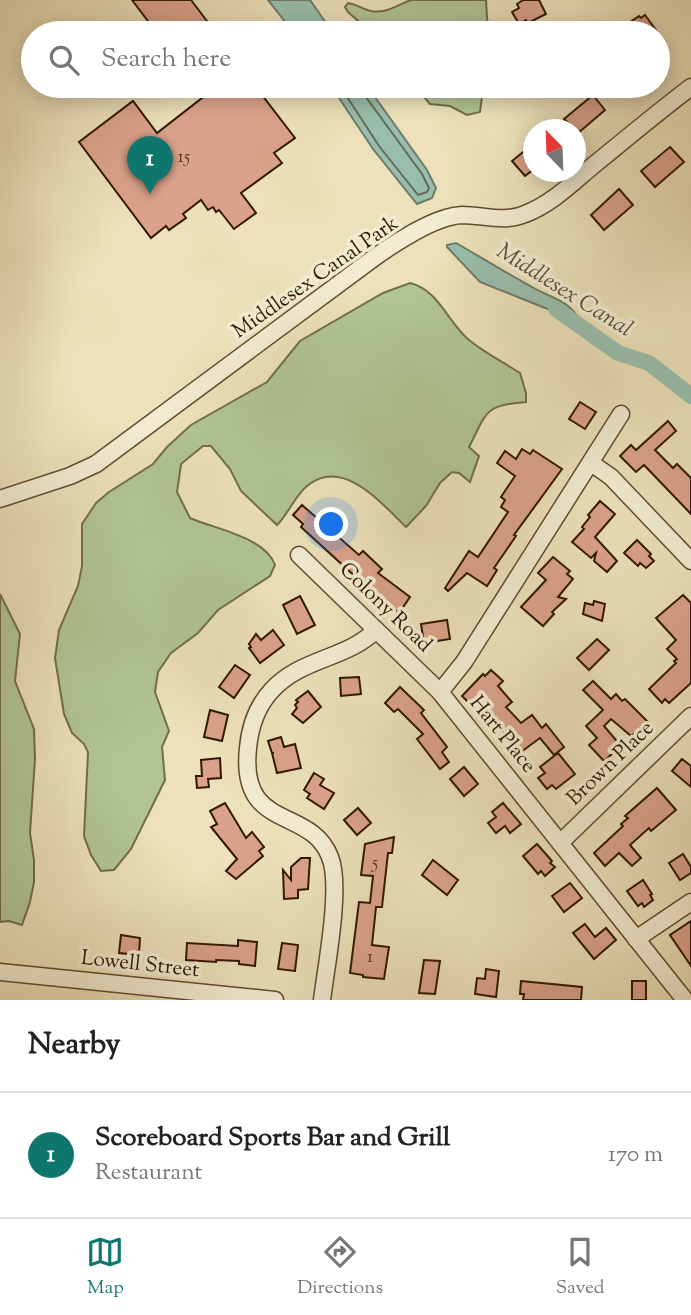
<!DOCTYPE html>
<html lang="en">
<head>
<meta charset="utf-8">
<style>
  body { margin:0; font-family:"Sorts Mill Goudy",serif; background:#f2f2f2; color:#222 }
  .compass { position:absolute; left:523px; top:119px; width:63px; height:63px; border-radius:50%; background:#fff; box-shadow:0 4px 18px #0003; rotate:337deg }
  .you { position:absolute; left:332px; top:525px; width:24px; height:24px; margin:-18px; border:5px solid #fff; border-radius:50%; background:#1a73e8; box-shadow:0 0 0 10px #1a73e833 }
  .badge { display:grid; place-items:center; width:46px; height:46px; border-radius:50%; background:#0f766e; color:#fff; font-size:23px; font-weight:700 }
  .pin { position:absolute; translate:-50% -58px; filter:drop-shadow(0 2px 4px #0008) }
  .pin::after { content:''; position:absolute; top:37px; width:24px; height:21px; background:inherit; clip-path:polygon(0 0,100% 0,50% 100%) }
  .list { margin:0; padding:0; list-style:none }
  h2 { display:flex; justify-content:space-between; align-items:center; height:91px; margin:0; padding:0 28px; font-size:30px }
  h2 small { font-size:23px; font-weight:400; color:#767676 }
  .list li { display:grid; grid-template-columns:46px 1fr auto; gap:21px; align-items:center; box-sizing:border-box; height:126px; padding:0 28px; border-top:2px solid #e0e0e0 }
  .list b { display:block; font-size:26px; white-space:nowrap }
  .list p { margin:0; font-size:23px; white-space:nowrap; color:#767676 }
  .list em { font-size:23px; font-style:normal; color:#767676 }
  .icon { flex:none; width:38px; height:38px; fill:none; stroke:currentColor; stroke-width:2; stroke-linecap:round; stroke-linejoin:round }
  .map { position:relative; flex:none; width:691px; height:1000px; overflow:hidden }
  .search { position:absolute; background:#fff; box-shadow:0 4px 18px #0003; left:21px; right:21px; top:21px; height:77px; display:flex; align-items:center; gap:18px; box-sizing:border-box; padding:0 24px; border-radius:38px; color:#767676; font-size:26px }
  .sheet { height:217px; background:#fff }
  nav { display:flex; justify-content:space-around; align-items:center; box-sizing:border-box; height:98px; border-top:2px solid #e0e0e0; background:#fff; font-size:19px; color:#767676 }
  nav a { display:grid; justify-items:center; gap:4px }
  nav .on { color:#0f766e }
  .map>svg:first-child { display:block }
  .green { fill:#b1c495; stroke:#716e4a; stroke-width:2 }
  .water { fill:#99bead; stroke:#6f7b68; stroke-width:2 }
  .lines { fill:none; stroke-linecap:round; stroke-linejoin:round }
  .shore { stroke:#656a56; stroke-width:2 }
  .canal { stroke:#99bead; stroke-width:16 }
  .building { fill:#daa28a; stroke:#311700; stroke-width:2 }
  .minor-casing { stroke:#604a2e; stroke-width:19 }
  .minor { stroke:#f3ecd2; stroke-width:16 }
  .labels { text-anchor:middle; dominant-baseline:central; stroke-width:7; stroke-linejoin:round; paint-order:stroke }
  .number-label { font-size:18px; fill:#5b3a22 }
  .street-label { font-size:21px; fill:#311700; stroke:#f3ecd2 }
  .water-label { font-size:23px; font-style:italic; fill:#55513d; stroke:#f3ecd2 }
</style>
</head>
<body>
<div class="map">
<svg width="691" height="1000" viewBox="0 0 691 1000">
  <rect width="100%" height="100%" fill="#ece1ba"/>
  <filter id="stains"><feTurbulence type="fractalNoise" baseFrequency=".00286" numOctaves="4"/><feColorMatrix values="0 0 0 0 .2 0 0 0 0 .09 0 0 0 0 .02 0 0 0 .5 -.17"/></filter>
  <radialGradient id="worn" r=".72"><stop offset=".6" stop-color="#630" stop-opacity="0"/><stop offset="1" stop-color="#630" stop-opacity=".3"/></radialGradient>
  <g class="green">
    <path d="M411,0h75l2,33h-116l-24,-21 -3,-5 3,-4c8,1 14,6 23,8 16,3 25,-6 40,-11z"/>
    <polygon points="426,86 503,86 494,93 482,96 480,112 467,115 450,106 430,104 424,97"/>
    <path d="M410,283c29,7 38,40 59,57 16,13 34,22 51,33l6,20v9c-42,3 -39,10 -57,45l10,9 -9,26 -11,-9 -7,-1 -12,11 -14,23 -20,21c-24,-23 -63,-71 -99,-41 -13,11 -18,27 -30,39l-36,-34 -11,-22 -19,-23h-8l-22,18 -4,28 13,26c25,11 75,19 85,47l-5,11 -52,34 -20,23 -27,20 -13,19 -3,20 14,39 -7,16 3,33 -34,69 -17,21 -13,1 -10,-16 -7,-19 4,-84 -4,-8 -12,-11 -8,-19 -9,-56 4,-28 19,-44 4,-20v-42l14,-21 13,-11 44,-28 14,-17 24,-22 76,-43 33,-41 83,-48z"/>
    <polygon points="0,594 20,634 15,681 34,729 35,759 30,833 34,860 34,882 30,902 22,925 9,921 0,922"/>
  </g>
  <g class="water">
    <polygon points="268,0 310,0 333,33 294,33"/>
    <polygon points="331,86 367,86 427,170 436,188 432,198 417,204 373,149"/>
    <path d="M456,243c25,14 50,30 76,44 15,9 35,13 45,29l-2,4 -95,-38 -33,-35v-2z"/>
  </g>
  <g class="lines">
    <polyline class="shore" points="340,86 379,146 418,195 427,192 429,188 422,174 363,93 362,86"/>
    <polyline class="canal" points="556,309 618,353 649,363 691,396"/>
  </g>
  <g class="building">
    <polygon points="132,0 191,0 216,33 157,33"/>
    <polygon points="523,0 539,0 546,14 528,23 526,20 519,24 512,12 519,8 517,4"/>
    <polygon points="645,15 658,33 614,33 639,16 641,18"/>
    <polygon points="201,86 255,86 295,138 274,153 282,163 241,193 256,213 234,229 219,210 216,212 213,207 208,210 201,200 183,214 186,218 169,230 166,226 151,238 79,142 133,101 157,133 207,94"/>
    <polygon points="593,95 605,110 577,134 576,130 564,119"/>
    <polygon points="534,143 534,169 525,176 512,161"/>
    <polygon points="670,147 684,162 655,187 641,171"/>
    <polygon points="619,189 633,205 604,230 591,215"/>
    <polygon points="580,402 596,412 585,429 569,419"/>
    <polygon points="668,421 676,431 655,450 673,468 677,464 691,478 691,514 644,465 636,472 620,456 631,445 636,450"/>
    <polygon points="522,449 530,454 533,450 562,469 514,535 516,536 494,568 497,570 487,586 467,573 448,591 445,588 469,551 478,557 508,512 501,507 505,500 501,497 515,476 497,463 505,451 516,459"/>
    <polygon points="600,501 615,514 595,537 617,561 607,572 594,561 596,553 591,558 572,542 584,529 582,527 590,517 588,515"/>
    <polygon points="302,505 359,555 363,551 382,569 378,573 410,597 399,613 371,591 301,527 303,524 293,515"/>
    <polygon points="637,540 651,554 649,556 654,561 646,568 640,563 638,566 624,553"/>
    <polygon points="553,557 570,571 567,574 573,579 558,597 566,599 552,612 554,614 543,626 521,607 546,580 538,573"/>
    <polygon points="683,595 691,603 691,683 669,703 665,699 662,703 649,689 676,663 674,661 677,659 667,649 676,640 656,618"/>
    <polygon points="300,596 315,625 297,634 283,605"/>
    <polygon points="594,601 605,604 602,621 583,614 585,603 593,605"/>
    <polygon points="447,620 450,639 424,643 421,624"/>
    <polygon points="273,630 284,645 260,663 249,648 251,647 249,644 256,634 261,640"/>
    <polygon points="597,639 609,650 589,670 577,658"/>
    <polygon points="235,665 250,675 234,698 219,687"/>
    <polygon points="491,670 503,681 498,686 512,702 506,707 521,723 532,715 542,728 546,724 564,747 554,755 540,738 521,752 498,726 492,731 481,719 483,717 462,696 483,674 485,676"/>
    <polygon points="359,677 361,694 341,696 340,678"/>
    <polygon points="593,681 611,699 616,694 622,701 625,699 649,723 637,735 635,733 631,736 611,719 604,726 621,746 604,761 589,745 597,738 586,726 603,710 583,690"/>
    <polygon points="400,687 424,710 421,713 447,747 442,752 449,762 440,769 417,739 423,734 398,709 394,712 385,703"/>
    <polygon points="308,691 321,707 303,723 292,714 297,708 295,705 298,702 296,700"/>
    <polygon points="210,710 228,715 222,741 204,737"/>
    <polygon points="281,737 284,747 295,744 301,768 277,773 272,753 274,753 272,753 268,741"/>
    <polygon points="558,753 575,774 556,789 552,785 547,789 538,778 545,773 540,767"/>
    <polygon points="220,758 221,778 208,779 209,787 197,788 196,776 202,776 201,760"/>
    <polygon points="682,759 691,766 691,787 672,771"/>
    <polygon points="464,767 478,784 464,796 450,779"/>
    <polygon points="314,773 324,779 320,785 334,793 324,809 307,798 310,794 304,790"/>
    <polygon points="657,788 676,810 651,831 649,828 630,845 641,858 632,866 619,853 605,866 594,853 623,826 621,824 628,818 625,816"/>
    <polygon points="225,803 246,838 252,832 264,847 259,851 263,856 236,879 226,871 237,859 211,827 217,824 210,811"/>
    <polygon points="503,803 521,824 510,833 505,826 496,833 488,823 496,817 492,812"/>
    <polygon points="358,808 371,823 357,835 344,820"/>
    <polygon points="394,837 392,853 388,853 382,907 376,907 372,945 389,947 384,979 363,977 363,975 350,973 359,902 370,903 373,876 361,875 365,844"/>
    <polygon points="537,844 552,861 550,863 555,867 545,876 541,871 538,874 523,856"/>
    <polygon points="683,854 691,867 691,873 680,880 669,863"/>
    <polygon points="301,858 310,858 308,889 298,890 298,898 284,899 283,870 291,880 291,867"/>
    <polygon points="433,860 458,880 447,895 422,875"/>
    <polygon points="643,880 652,894 650,895 653,900 644,907 642,903 638,906 627,891"/>
    <polygon points="570,883 582,898 564,912 552,896"/>
    <polygon points="691,921 691,966 670,935"/>
    <polygon points="585,924 595,937 606,928 616,940 594,959 573,933"/>
    <polygon points="121,935 140,938 139,955 119,953"/>
    <polygon points="238,940 257,942 255,966 239,964 239,961 216,960 216,962 186,960 187,943 238,946"/>
    <polygon points="282,943 298,945 295,971 278,969"/>
    <polygon points="424,960 440,961 435,994 419,993"/>
    <polygon points="486,969 499,971 496,997 475,994 477,978 485,979"/>
    <polygon points="521,981 582,987 581,1000 523,1000 524,994 520,994"/>
    <rect x="632" y="981" width="14" height="19"/>
  </g>
  <g class="lines">
    <g class="minor-casing">
      <g id="minor">
        <polyline points="621,414 464,662 440,692 685,1000"/>
        <polyline points="591,463 611,477 691,561"/>
        <path d="M0,499l70,-23 26,-12 275,-204c22,-16 64,-44 91,-45 22,0 42,8 63,-1 27,-10 48,-32 70,-50 32,-26 63,-52 96,-77"/>
        <polyline points="299,555 440,692"/>
        <polyline points="560,843 691,716"/>
        <polyline points="636,939 691,902"/>
        <polyline points="0,972 275,1000"/>
        <path d="M322,1000c4,-33 20,-114 8,-143 -20,-52 -91,-24 -82,-109 2,-21 9,-42 24,-58 29,-32 75,-31 104,-60"/>
      </g>
    </g>
    <use href="#minor" class="minor"/>
  </g>
  <g class="labels">
    <g class="number-label">
      <text x="184" y="158">15</text>
      <text x="375" y="864">5</text>
      <text x="370" y="958">1</text>
    </g>
    <g class="street-label">
      <text transform="translate(316 278) rotate(-35)">Middlesex Canal Park</text>
      <text transform="translate(385 608) rotate(44)">Colony Road</text>
      <text transform="translate(502 735) rotate(51)">Hart Place</text>
      <text transform="translate(611 764) rotate(-44)">Brown Place</text>
      <text transform="translate(140 965) rotate(6)">Lowell Street</text>
    </g>
    <g class="water-label">
      <text transform="translate(564 291) rotate(32)">Middlesex Canal</text>
    </g>
  </g>
  <rect width="100%" height="100%" filter="url(#stains)"/>
  <rect width="100%" height="100%" fill="url(#worn)"/>
</svg>
<svg class="compass" viewBox="-18 -18 36 36"><path d="M0-13l5 13h-10z" fill="#e53935"/><path d="M0 13l5-13h-10z" fill="#767676"/></svg>
<div class="you"></div>
<div class="pin badge" style="left:150px;top:194px">1</div>
<div class="search"><svg class="icon" aria-label="search" viewBox="0 0 24 24"><circle cx="10" cy="10" r="6"/><path d="M15 15l6 6"/></svg>Search here</div>
</div>
<section class="sheet">
<h2>Nearby<small></small></h2>
<ul class="list">
<li><span class="badge">1</span><div><b>Scoreboard Sports Bar and Grill</b><p>Restaurant</p></div><em>170 m</em></li>
</ul>
</section>
<nav>
<a class="on"><svg class="icon" aria-label="map" viewBox="0 0 24 24"><path d="M3 6l6-2 6 2 6-2v14l-6 2-6-2-6 2zM9 4v14M15 6v14"/></svg>Map</a>
<a><svg class="icon" aria-label="directions" viewBox="0 0 24 24"><path d="M12 3l9 9-9 9-9-9zM9 14v-3h6M13 9l2 2-2 2"/></svg>Directions</a>
<a><svg class="icon" aria-label="saved" viewBox="0 0 24 24"><path d="M7 4h10v16l-5-4-5 4z"/></svg>Saved</a>
</nav>
</body>
</html>
